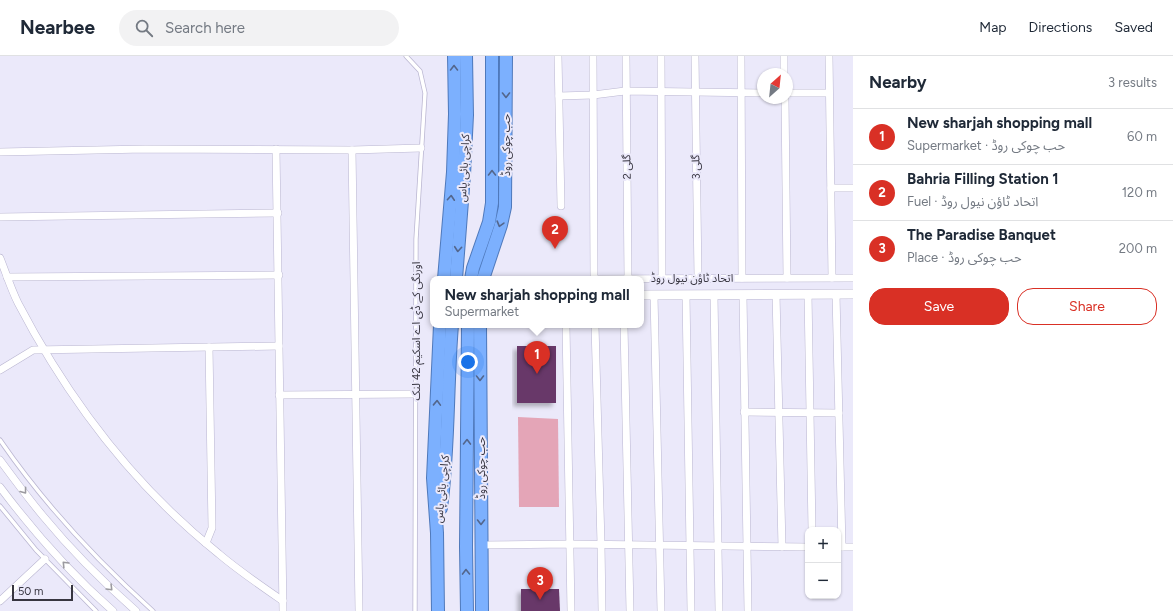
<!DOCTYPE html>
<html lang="en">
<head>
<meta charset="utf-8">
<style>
  body { margin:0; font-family:Figtree,"Noto Sans Arabic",sans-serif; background:#f2f2f3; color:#1f2937 }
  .controls { position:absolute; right:12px; bottom:12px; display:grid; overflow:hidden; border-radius:8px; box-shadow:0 1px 3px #0004 }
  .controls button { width:36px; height:36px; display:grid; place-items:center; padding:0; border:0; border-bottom:1px solid #e0e1e3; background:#fff; color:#1f2937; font:20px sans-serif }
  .compass { position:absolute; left:757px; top:12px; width:36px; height:36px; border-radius:50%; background:#fff; box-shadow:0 1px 3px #0004; rotate:27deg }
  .scale { position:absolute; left:12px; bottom:10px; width:61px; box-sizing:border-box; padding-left:4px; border:2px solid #373540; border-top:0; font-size:11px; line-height:14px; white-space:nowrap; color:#373540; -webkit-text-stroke:3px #ebe9fa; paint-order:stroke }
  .you { position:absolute; left:468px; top:306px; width:14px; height:14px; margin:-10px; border:3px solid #fff; border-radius:50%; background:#1a73e8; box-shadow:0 0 0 6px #1a73e833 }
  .badge { display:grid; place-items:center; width:26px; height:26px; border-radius:50%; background:#d93025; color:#fff; font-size:13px; font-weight:700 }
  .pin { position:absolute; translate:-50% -33px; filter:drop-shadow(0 1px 2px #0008) }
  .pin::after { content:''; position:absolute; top:21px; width:14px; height:12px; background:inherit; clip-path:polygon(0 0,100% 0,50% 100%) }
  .popup { position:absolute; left:430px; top:220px; width:214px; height:52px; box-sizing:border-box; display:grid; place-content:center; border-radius:8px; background:#fff; filter:drop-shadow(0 1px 3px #0005); font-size:13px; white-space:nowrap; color:#747a83 }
  .popup b { font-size:15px; color:#1f2937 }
  .popup::after { content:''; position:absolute; left:50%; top:100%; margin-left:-8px; border:8px solid transparent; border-top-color:#fff }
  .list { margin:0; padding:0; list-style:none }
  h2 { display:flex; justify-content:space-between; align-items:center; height:52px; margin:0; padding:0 16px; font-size:17px }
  h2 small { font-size:13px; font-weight:400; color:#747a83 }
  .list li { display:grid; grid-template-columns:26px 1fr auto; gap:12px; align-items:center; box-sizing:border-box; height:56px; padding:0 16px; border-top:1px solid #e0e1e3 }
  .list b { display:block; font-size:15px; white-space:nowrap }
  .list p { margin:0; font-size:13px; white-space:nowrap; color:#747a83 }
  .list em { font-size:13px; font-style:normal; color:#747a83 }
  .actions { display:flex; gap:8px; padding:12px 16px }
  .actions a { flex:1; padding:9px 0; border:1px solid #d93025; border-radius:16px; text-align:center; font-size:14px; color:#d93025 }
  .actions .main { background:#d93025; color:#fff }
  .icon { flex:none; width:22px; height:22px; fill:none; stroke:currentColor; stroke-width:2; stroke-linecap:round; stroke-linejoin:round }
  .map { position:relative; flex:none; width:853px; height:555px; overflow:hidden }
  header { display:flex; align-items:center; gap:24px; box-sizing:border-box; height:56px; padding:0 20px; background:#fff; border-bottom:1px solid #e0e1e3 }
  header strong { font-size:19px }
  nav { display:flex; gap:22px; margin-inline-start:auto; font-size:14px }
  .search { width:280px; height:36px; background:#f2f2f3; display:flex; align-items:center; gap:10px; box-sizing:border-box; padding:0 14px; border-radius:22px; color:#747a83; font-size:15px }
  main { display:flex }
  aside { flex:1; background:#fff }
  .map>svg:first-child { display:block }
  .green { fill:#e4a5b7 }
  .building { fill:#683869; filter:url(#shadow) }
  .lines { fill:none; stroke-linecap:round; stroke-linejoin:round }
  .service-casing { stroke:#bab6d1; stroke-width:5 }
  .minor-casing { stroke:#bab6d1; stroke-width:8 }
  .tertiary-casing { stroke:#bab6d1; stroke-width:10 }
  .trunk-casing { stroke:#4f79bb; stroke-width:14 }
  .service { stroke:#fff; stroke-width:3.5 }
  .minor { stroke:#fff; stroke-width:7 }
  .tertiary { stroke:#fff; stroke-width:9 }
  .trunk { stroke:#7cb0fe; stroke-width:12 }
  .oneway { stroke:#53668c }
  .oneway2 { stroke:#9b9aa0 }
  .labels { text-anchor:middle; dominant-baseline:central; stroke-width:4; stroke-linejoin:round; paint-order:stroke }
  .street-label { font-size:11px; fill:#373540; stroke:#ebe9fa }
</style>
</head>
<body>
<header>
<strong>Nearbee</strong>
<div class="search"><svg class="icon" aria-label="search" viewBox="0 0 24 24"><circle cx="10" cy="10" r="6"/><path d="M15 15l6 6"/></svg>Search here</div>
<nav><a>Map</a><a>Directions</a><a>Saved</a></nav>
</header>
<main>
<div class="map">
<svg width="853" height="555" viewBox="0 0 853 555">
  <defs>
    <filter id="shadow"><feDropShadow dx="-3.5" dy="3.5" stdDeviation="2" flood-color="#0004"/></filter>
  </defs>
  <rect width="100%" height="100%" fill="#ebe9fa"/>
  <polygon class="green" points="518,361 558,363 559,451 519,451"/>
  <g class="building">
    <rect x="517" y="290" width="39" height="57"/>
    <polygon points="521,533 559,533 560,555 521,555"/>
  </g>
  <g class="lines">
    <g class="service-casing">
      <g id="service">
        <polyline points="406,0 420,15 425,37 416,183 415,555"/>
        <path d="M0,384c44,64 95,119 153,171"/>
        <polyline points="0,450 36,494 96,555"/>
      </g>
    </g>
    <g class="minor-casing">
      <g id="minor">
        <polyline points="558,0 561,150"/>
        <polyline points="593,0 594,223 853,222"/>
        <polyline points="626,0 628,223"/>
        <polyline points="661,0 662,223"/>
        <polyline points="695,0 698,222"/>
        <polyline points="741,0 742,222"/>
        <polyline points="784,0 784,18"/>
        <polyline points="829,0 832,222"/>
        <polyline points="787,37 829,37"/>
        <polyline points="559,40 593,39 625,35 763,37"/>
        <polyline points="785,42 787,222"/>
        <polyline points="276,93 283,555"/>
        <polyline points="352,94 359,555"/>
        <polyline points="0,96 145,93 352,94 421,92"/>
        <polyline points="831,132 853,132"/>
        <polyline points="0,161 278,157"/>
        <path d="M0,202c6,15 11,31 18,45 50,96 117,184 201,251 20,17 42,32 64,47"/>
        <polyline points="7,221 279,219"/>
        <polyline points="776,238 782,491"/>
        <polyline points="808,238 812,474"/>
        <polyline points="836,238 842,491"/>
        <polyline points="654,239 661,555"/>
        <polyline points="686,239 691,555"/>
        <polyline points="714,239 719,555"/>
        <polyline points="743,239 748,555"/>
        <polyline points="566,269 571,555"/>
        <polyline points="595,269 601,488 602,555"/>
        <polyline points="624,269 630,555"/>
        <polyline points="0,314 33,294 279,290"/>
        <polyline points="279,339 416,338"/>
        <polyline points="744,356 839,357"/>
        <path d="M0,404c14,19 28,38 43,56 28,34 60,66 93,95"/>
        <path d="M0,431c33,44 71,87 113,124"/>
        <polyline points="206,487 212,472 209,291"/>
        <polyline points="481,489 570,488 808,491"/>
        <polyline points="838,491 853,491"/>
        <polyline points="0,545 45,503"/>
      </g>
    </g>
    <g class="tertiary-casing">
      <polyline id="tertiary" points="641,239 853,238"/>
    </g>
    <g class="trunk-casing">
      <g id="trunk">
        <polyline points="444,223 453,116 455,58 454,0"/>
        <polyline points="456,223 464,119 467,59 466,0"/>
        <polyline points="471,223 473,212 489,166 492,147 492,0"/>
        <polyline points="483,223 501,169 505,151 506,0"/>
        <polyline points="480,269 482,555"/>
        <path d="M441,452c8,-60 6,-122 11,-183"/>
        <polyline points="438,555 437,477 433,422 440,269"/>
        <polyline points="467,555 466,491 468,269"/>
      </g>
    </g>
    <use href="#service" class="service"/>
    <use href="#minor" class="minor"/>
    <use href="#tertiary" class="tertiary"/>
    <use href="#trunk" class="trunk"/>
  </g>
  <defs><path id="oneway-chevron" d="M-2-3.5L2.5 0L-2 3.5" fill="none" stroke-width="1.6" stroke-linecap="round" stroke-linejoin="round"/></defs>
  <g class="oneway">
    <use href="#oneway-chevron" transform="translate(454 12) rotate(-90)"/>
    <use href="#oneway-chevron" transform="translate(506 39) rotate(90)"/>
    <use href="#oneway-chevron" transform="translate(492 117) rotate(-90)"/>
    <use href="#oneway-chevron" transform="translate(451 142) rotate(-86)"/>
    <use href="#oneway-chevron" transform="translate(500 168) rotate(106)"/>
    <use href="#oneway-chevron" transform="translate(458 193) rotate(95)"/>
    <use href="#oneway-chevron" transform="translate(480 322) rotate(90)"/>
    <use href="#oneway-chevron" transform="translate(437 347) rotate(-88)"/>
    <use href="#oneway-chevron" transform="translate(467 386) rotate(-89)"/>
    <use href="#oneway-chevron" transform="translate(481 466) rotate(90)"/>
    <use href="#oneway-chevron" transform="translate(466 516) rotate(-91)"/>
  </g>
  <g class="oneway2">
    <use href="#oneway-chevron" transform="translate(24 435) rotate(53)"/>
    <use href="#oneway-chevron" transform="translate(65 508) rotate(-134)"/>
    <use href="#oneway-chevron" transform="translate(110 532) rotate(45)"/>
  </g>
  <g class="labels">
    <g class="street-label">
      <text transform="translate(506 89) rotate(-90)">حب چوکی روڈ</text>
      <text transform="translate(627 111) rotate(-91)">گلی 2</text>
      <text transform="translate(696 111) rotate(-91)">گلی 3</text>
      <text transform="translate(464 112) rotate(-87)">کراچی بائی پاس</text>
      <text x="692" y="222">اتحاد ٹاؤن نیول روڈ</text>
      <text transform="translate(416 275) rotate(-90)">اورنگی کے ڈی اے اسکیم 42 لنک</text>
      <text transform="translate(481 412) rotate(-90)">حب چوکی روڈ</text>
      <text transform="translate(442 433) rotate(-84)">کراچی بائی پاس</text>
    </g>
  </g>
</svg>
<div class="controls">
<button>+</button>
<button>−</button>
</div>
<svg class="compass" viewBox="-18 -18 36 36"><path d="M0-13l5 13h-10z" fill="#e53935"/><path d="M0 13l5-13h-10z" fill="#747a83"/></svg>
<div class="scale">50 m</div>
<div class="you"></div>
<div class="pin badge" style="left:537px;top:318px">1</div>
<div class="popup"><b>New sharjah shopping mall</b>Supermarket</div>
<div class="pin badge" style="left:555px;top:193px">2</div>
<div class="pin badge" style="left:540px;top:544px">3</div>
</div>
<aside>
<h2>Nearby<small>3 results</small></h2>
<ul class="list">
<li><span class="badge">1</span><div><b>New sharjah shopping mall</b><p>Supermarket · حب چوکی روڈ</p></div><em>60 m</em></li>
<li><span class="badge">2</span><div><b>Bahria Filling Station 1</b><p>Fuel · اتحاد ٹاؤن نیول روڈ</p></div><em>120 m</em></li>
<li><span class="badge">3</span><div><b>The Paradise Banquet</b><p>Place · حب چوکی روڈ</p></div><em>200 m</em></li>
</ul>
<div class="actions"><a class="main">Save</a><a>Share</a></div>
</aside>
</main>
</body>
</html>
